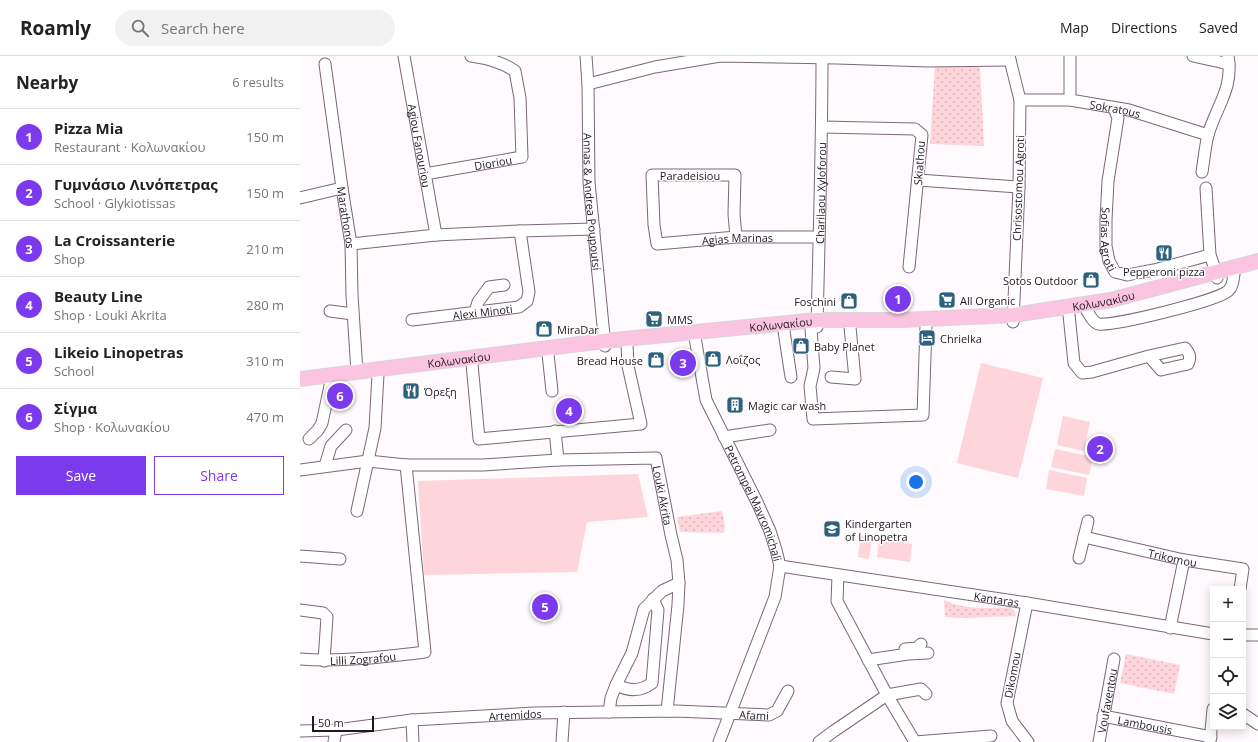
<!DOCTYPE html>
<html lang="en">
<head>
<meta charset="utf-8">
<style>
  body { margin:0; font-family:"Open Sans",sans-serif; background:#f2f2f2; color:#222 }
  .controls { position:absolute; right:12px; bottom:12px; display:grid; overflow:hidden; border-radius:0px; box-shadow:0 2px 10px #0003 }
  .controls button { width:36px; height:36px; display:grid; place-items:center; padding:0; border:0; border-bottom:1px solid #e0e0e0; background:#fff; color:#222; font:20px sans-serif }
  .scale { position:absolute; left:12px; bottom:10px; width:62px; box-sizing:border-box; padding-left:4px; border:2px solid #1f181f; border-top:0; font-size:11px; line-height:14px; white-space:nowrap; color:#1f181f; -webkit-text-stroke:3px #fff; paint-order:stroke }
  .you { position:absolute; left:616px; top:426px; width:14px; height:14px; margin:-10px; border:3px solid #fff; border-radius:50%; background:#1a73e8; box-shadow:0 0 0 6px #1a73e833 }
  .badge { display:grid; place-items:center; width:26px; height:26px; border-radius:50%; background:#7c3aed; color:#fff; font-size:13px; font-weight:700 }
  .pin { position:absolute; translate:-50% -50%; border:2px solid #fff; box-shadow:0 1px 4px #0006 }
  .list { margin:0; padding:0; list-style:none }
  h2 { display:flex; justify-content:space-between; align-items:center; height:52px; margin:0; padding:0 16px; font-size:17px }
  h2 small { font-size:13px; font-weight:400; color:#767676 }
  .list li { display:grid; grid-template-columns:26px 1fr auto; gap:12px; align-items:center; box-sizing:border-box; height:56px; padding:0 16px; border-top:1px solid #e0e0e0 }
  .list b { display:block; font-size:15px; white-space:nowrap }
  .list p { margin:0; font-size:13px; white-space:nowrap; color:#767676 }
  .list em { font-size:13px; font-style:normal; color:#767676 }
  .actions { display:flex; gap:8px; padding:12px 16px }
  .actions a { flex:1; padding:9px 0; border:1px solid #7c3aed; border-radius:0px; text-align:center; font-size:14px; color:#7c3aed }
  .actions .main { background:#7c3aed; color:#fff }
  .icon { flex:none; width:22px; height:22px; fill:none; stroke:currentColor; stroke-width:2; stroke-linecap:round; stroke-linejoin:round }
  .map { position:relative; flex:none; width:958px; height:686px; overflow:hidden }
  header { display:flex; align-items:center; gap:24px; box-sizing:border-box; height:56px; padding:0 20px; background:#fff; border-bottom:1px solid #e0e0e0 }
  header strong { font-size:19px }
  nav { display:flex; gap:22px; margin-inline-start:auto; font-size:14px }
  .search { width:280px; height:36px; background:#f2f2f2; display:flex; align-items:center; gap:10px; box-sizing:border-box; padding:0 14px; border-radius:22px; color:#767676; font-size:15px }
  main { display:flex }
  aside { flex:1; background:#fff }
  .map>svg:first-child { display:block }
  .park { fill:url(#park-dots) }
  .garden { fill:#fed5db }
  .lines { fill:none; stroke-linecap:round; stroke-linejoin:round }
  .minor-casing { stroke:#7a6878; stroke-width:13 }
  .major-casing { stroke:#d7d5d7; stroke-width:16 }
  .minor { stroke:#fff; stroke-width:11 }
  .major { stroke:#fbc4e0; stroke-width:14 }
  .labels { text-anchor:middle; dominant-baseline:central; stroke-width:3; stroke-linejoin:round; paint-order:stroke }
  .street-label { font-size:11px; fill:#1f181f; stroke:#fff }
  .poi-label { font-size:11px; fill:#1f181f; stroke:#fff; text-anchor:start }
</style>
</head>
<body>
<header>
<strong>Roamly</strong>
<div class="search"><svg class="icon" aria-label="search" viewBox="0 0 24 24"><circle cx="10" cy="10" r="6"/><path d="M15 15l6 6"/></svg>Search here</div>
<nav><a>Map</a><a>Directions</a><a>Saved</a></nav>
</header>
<main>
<aside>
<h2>Nearby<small>6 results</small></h2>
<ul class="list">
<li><span class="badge">1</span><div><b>Pizza Mia</b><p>Restaurant · Κολωνακίου</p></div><em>150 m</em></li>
<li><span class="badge">2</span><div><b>Γυμνάσιο Λινόπετρας</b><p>School · Glykiotissas</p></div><em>150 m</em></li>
<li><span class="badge">3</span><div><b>La Croissanterie</b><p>Shop</p></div><em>210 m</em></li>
<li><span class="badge">4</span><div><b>Beauty Line</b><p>Shop · Louki Akrita</p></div><em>280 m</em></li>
<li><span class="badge">5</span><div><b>Likeio Linopetras</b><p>School</p></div><em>310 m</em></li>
<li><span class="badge">6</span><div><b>Σίγμα</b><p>Shop · Κολωνακίου</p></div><em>470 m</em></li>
</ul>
<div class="actions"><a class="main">Save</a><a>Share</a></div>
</aside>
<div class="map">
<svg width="958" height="686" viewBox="0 0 958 686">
  <defs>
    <pattern id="park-dots" width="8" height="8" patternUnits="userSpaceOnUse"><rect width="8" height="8" fill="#fed5db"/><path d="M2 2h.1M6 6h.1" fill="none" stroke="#d9b6bc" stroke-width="1.8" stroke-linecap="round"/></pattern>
  </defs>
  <rect width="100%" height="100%" fill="#fefafd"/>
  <g class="park">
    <polygon points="635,9 680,11 684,90 630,88"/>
    <polygon points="422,455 425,471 424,477 380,476 377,461"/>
    <path d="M644,544c17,9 46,9 66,7l5,5 1,4 -53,2 -18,-1z"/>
    <polygon points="826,598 880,609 874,638 820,627"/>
  </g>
  <g class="garden">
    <polygon points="681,307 743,322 718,422 657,407"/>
    <polygon points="763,360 790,366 784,395 757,389"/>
    <polygon points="755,393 793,401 789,419 751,411"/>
    <polygon points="749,414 787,422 784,440 746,433"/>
    <polygon points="338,418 348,461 287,466 277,516 124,519 118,425"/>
    <polygon points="561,479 572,481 569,503 558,501"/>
    <polygon points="579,483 612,488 610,506 577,501"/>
  </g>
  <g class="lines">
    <g class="minor-casing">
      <g id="minor">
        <path id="s1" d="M104,0l32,179"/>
        <path id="s2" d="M286,0l2,28 1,98 16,164"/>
        <polyline points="709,0 720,44 719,131 713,266"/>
        <polyline points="893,0 929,8"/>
        <path id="s3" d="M25,8l17,124 9,56 1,51 5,77"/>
        <polyline points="288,28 355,11 420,0 537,2 628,5 710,4"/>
        <path id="s4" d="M720,44h50l59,10 79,25"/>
        <polyline points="770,44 770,0"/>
        <path id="s5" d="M814,52l4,10 -10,63 -2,39v26l3,15 6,11 12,3 5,-1 22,-4 56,-15"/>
        <polyline points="522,71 615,73 622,79 609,211"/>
        <path d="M902,116c2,-12 3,-25 6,-37 8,-28 26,-47 20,-79"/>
        <path id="s6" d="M125,118l97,-17 -2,-59 -5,-27c-13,-9 -29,-13 -44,-15"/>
        <polyline points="618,124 719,131"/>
        <polyline points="906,132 910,199 916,216 917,222"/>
        <polyline points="0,142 42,132"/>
        <path id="s7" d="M436,181l-2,-23 1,-39h-83l2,50 3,19 79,-7h82"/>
        <polyline points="51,188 136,179 220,175 294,173"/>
        <polyline points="30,255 53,258"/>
        <path d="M787,255c3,4 6,12 12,13 16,2 117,-23 129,-33 5,-4 5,-11 6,-17"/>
        <polyline points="175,256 178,246 189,231 204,229"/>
        <path d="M769,259l5,48 8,10 10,-1 57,-16 36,-8c5,6 6,9 3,16l-27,6 -12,-14"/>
        <path id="s8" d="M112,264l107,-13 8,-6 2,-9 -9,-61"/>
        <path id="s9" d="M517,271c2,-90 5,-179 5,-269"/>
        <polyline points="511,273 514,312 510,330 513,363 623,359 626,270"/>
        <polyline points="484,275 491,321"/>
        <path id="s10" d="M394,276l12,68 51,102 13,29 6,19 4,16 -5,31 -56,145"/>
        <polyline points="248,298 252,335"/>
        <polyline points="172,308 179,383 341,368 328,310 327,288"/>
        <polyline points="531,321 555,323 550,271"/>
        <polyline points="255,375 258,404"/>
        <polyline points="424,381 470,374"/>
        <polyline points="9,383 18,374 22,367 31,325"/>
        <polyline points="25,410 31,390 46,374"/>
        <path id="s11" d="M0,414l68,-9 38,4h77l75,-5 98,-2 15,77 6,25 2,23 -1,22 -11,106"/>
        <polyline points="57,455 75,372 78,319"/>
        <path id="s12" d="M784,481l100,23 59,9 -3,20"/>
        <polyline points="0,500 40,503"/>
        <polyline points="779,502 788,465"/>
        <path id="s13" d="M480,510l247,37 186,31"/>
        <polyline points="538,520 537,545 587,639 615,686"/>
        <polyline points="727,547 707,647 712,665 728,686"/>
        <polyline points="0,554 23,557 27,561 24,605"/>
        <polyline points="870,572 884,504"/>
        <polyline points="943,579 958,579"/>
        <polyline points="605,593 617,592 621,588"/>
        <path id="s14" d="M0,603c42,3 83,-2 125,-7l-19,-187"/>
        <polyline points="568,604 608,598 628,597"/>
        <path d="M316,629c13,6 24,7 36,-2l6,-73 -5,-11"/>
        <polyline points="309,656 311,642 316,629 332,597 344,553 362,535 379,527"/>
        <polyline points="943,658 958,668"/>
        <path id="s15" d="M803,660l108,21"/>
        <polyline points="112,664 113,686"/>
        <path id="s16" d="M0,675l36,-1 76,-10 123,-7 141,-2 93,4 8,-4 11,-20"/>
        <polyline points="34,686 36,674"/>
        <polyline points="262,686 264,656"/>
        <polyline points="519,686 534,675 587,639 621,633 626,638"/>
        <polyline points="615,686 691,680"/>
        <path id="s17" d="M799,686l15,-83"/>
        <polyline points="910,686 913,653"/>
      </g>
    </g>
    <g class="major-casing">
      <g id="major">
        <path id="s18" d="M0,323l304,-38 213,-21h85l112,-5 97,-15 147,-39"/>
      </g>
    </g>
    <use href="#minor" class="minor"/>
    <use href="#major" class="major"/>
  </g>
  <defs>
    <g id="restaurant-square" transform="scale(0.9)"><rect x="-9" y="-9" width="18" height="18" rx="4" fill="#2e617e" stroke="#fff"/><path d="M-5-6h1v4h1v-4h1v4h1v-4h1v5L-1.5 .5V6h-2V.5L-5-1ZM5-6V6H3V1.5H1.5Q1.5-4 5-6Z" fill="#fff"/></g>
    <g id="shop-square" transform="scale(0.9)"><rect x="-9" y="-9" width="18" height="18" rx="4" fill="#2e617e" stroke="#fff"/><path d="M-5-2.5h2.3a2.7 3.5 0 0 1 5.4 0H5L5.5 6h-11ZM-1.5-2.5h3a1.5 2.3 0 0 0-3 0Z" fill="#fff"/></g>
    <g id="supermarket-square" transform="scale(0.9)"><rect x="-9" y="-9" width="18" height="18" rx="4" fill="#2e617e" stroke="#fff"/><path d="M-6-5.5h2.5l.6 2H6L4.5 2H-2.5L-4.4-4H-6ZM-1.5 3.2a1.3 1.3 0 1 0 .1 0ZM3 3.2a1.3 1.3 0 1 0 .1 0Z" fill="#fff"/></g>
    <g id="hotel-square" transform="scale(0.9)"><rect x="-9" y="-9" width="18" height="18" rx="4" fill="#2e617e" stroke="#fff"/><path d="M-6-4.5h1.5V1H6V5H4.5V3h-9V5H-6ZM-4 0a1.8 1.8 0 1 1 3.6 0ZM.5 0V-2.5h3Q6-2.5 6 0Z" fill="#fff"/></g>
    <g id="building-square" transform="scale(0.9)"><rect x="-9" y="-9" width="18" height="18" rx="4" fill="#2e617e" stroke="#fff"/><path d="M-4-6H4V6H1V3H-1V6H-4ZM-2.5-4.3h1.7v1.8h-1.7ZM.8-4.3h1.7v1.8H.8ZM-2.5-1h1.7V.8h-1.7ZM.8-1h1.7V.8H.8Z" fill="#fff"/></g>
    <g id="school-square" transform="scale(0.9)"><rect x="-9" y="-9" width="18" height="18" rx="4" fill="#2e617e" stroke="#fff"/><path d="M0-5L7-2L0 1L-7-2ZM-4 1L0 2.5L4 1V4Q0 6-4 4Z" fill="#fff"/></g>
  </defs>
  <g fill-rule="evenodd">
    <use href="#restaurant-square" x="864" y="197"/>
    <use href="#shop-square" x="791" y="224"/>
    <use href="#supermarket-square" x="647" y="244"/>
    <use href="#shop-square" x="549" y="245"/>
    <use href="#supermarket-square" x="354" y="263"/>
    <use href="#shop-square" x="244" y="273"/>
    <use href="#hotel-square" x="627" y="282"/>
    <use href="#shop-square" x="501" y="290"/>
    <use href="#shop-square" x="413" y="303"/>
    <use href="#shop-square" x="356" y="304"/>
    <use href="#restaurant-square" x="111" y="335"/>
    <use href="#building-square" x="435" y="349"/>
    <use href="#school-square" x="532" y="473"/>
  </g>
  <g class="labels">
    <g class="street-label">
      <text stroke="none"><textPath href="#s4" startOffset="96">Sokratous</textPath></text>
      <text stroke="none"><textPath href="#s1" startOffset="91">Agiou Fanouriou</textPath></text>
      <text stroke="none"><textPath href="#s6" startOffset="69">Dioriou</textPath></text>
      <text transform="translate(619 107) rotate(-86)">Skiathou</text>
      <text x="390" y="119">Paradeisiou</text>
      <text transform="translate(718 132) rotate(-88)">Chrisostomou Agroti</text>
      <text stroke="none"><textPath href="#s9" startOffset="134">Charilaou Xyloforou</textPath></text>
      <text stroke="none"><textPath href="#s2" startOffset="146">Annas &amp; Andrea Poupoutsi</textPath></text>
      <text stroke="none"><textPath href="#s3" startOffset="155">Marathonos</textPath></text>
      <text stroke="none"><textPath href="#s5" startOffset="133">Sofias Agroti</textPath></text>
      <text stroke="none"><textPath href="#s7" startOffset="295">Agias Marinas</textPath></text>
      <text stroke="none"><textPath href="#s18" startOffset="808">Κολωνακίου</textPath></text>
      <text stroke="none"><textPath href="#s8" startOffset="71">Alexi Minoti</textPath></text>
      <text stroke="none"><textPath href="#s18" startOffset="484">Κολωνακίου</textPath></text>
      <text stroke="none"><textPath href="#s18" startOffset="160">Κολωνακίου</textPath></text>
      <text stroke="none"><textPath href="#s11" startOffset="395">Louki Akrita</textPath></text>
      <text stroke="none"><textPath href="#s10" startOffset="183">Petrompei Mavromichali</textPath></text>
      <text stroke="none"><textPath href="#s12" startOffset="91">Trikomou</textPath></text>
      <text stroke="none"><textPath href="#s13" startOffset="219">Kantaras</textPath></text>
      <text stroke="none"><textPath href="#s14" startOffset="63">Lilli Zografou</textPath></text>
      <text transform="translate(712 619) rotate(-79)">Dikomou</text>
      <text stroke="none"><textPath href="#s17" startOffset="42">Voufaventou</textPath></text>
      <text stroke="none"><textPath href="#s16" startOffset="455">Afami</textPath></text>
      <text stroke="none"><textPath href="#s16" startOffset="216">Artemidos</textPath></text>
      <text stroke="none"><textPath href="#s15" startOffset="43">Lambousis</textPath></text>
    </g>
    <g class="poi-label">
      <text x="864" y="215" text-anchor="middle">Pepperoni pizza</text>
      <text x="778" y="224" text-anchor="end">Sotos Outdoor</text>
      <text x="660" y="244">All Organic</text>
      <text x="536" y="245" text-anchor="end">Foschini</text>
      <text x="367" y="263">MMS</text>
      <text x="257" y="273">MiraDar</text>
      <text x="640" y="282">Chrielka</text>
      <text x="514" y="290">Baby Planet</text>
      <text x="426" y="303">Λοΐζος</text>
      <text x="343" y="304" text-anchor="end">Bread House</text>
      <text x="124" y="335">Όρεξη</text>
      <text x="448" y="349">Magic car wash</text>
      <text x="545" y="467">Kindergarten<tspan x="545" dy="13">of Linopetra</tspan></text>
    </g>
  </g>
</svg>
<div class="controls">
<button>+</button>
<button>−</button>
<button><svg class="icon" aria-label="locate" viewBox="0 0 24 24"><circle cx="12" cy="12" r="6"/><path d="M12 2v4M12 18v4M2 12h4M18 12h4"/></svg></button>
<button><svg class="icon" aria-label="layers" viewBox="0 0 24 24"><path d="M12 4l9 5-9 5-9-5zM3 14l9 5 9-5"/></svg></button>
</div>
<div class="scale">50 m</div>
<div class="you"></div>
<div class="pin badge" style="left:598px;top:243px">1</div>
<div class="pin badge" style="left:800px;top:393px">2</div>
<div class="pin badge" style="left:383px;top:307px">3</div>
<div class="pin badge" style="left:269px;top:355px">4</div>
<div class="pin badge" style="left:245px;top:551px">5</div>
<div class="pin badge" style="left:40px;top:340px">6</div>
</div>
</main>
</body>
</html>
